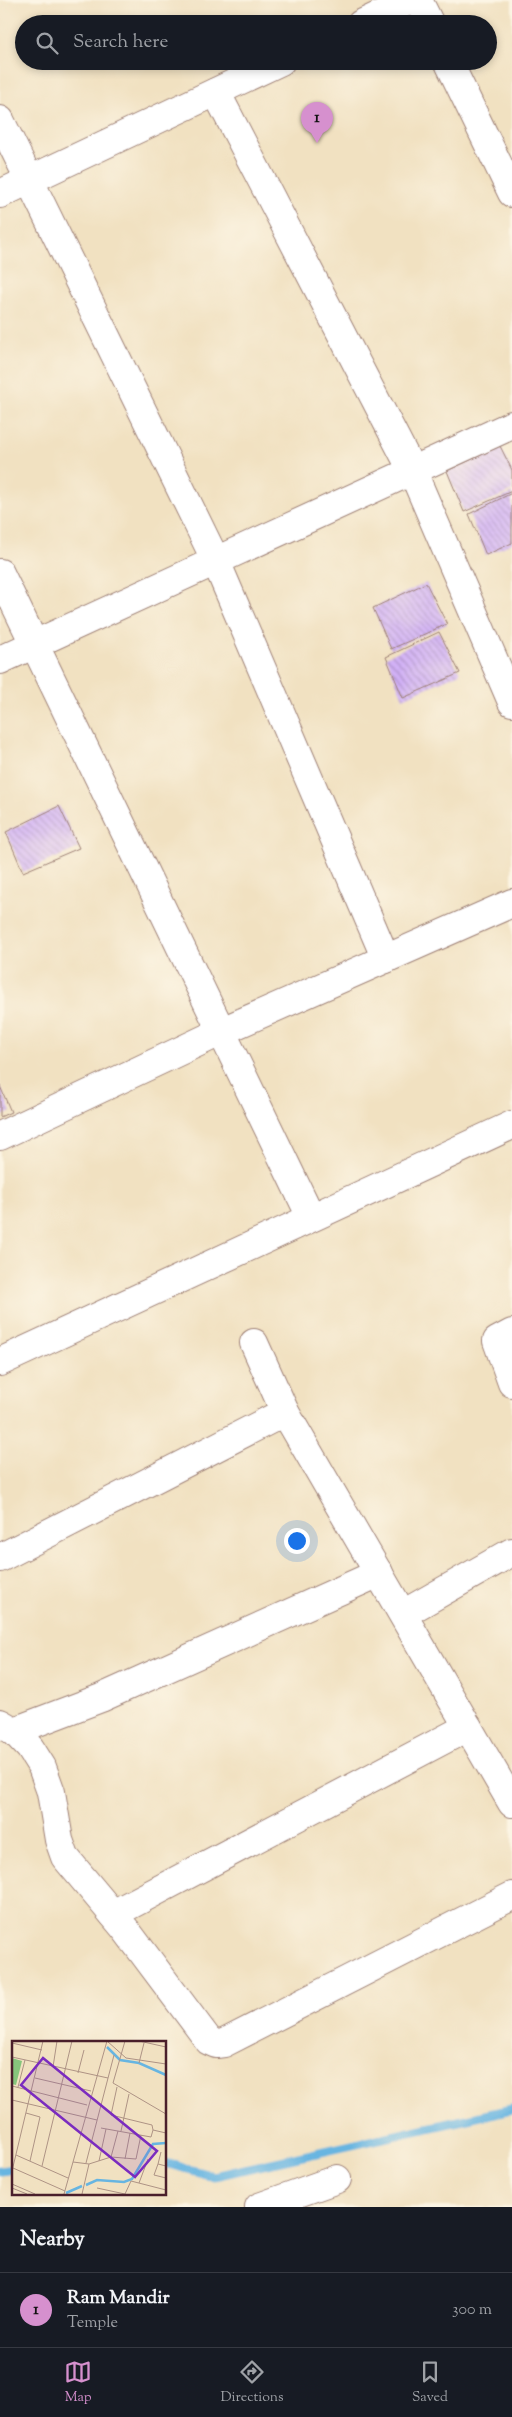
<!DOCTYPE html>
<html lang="en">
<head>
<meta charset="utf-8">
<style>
  body { margin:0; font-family:"Sorts Mill Goudy",serif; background:#242831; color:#f1f3f6 }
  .you { position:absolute; left:296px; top:1540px; width:18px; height:18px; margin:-12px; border:4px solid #fff; border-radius:50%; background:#1a73e8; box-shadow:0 0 0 8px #1a73e833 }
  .badge { display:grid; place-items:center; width:32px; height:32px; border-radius:50%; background:#d690ce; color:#111; font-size:16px; font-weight:700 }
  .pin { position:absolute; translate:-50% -41px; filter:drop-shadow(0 1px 2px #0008) }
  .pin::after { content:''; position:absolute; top:26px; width:18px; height:15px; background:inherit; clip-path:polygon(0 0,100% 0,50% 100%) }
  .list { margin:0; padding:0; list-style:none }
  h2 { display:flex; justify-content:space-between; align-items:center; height:65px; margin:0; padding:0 20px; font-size:21px }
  h2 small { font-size:16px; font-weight:400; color:#9ea1a6 }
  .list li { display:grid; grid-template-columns:32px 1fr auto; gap:15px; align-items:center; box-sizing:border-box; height:75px; padding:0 20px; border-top:1px solid #363941 }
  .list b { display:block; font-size:19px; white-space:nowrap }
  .list p { margin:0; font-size:16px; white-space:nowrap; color:#9ea1a6 }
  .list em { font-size:16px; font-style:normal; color:#9ea1a6 }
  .icon { flex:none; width:28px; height:28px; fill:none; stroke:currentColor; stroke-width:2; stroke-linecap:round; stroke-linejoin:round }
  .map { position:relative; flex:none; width:512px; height:2207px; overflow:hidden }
  .search { position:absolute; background:#171b24; box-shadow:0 2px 8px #0003; left:15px; right:15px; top:15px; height:55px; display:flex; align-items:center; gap:12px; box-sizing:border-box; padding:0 18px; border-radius:28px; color:#9ea1a6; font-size:19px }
  .sheet { height:140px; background:#171b24 }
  nav { display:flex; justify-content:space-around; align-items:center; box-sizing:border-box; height:70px; border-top:1px solid #363941; background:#171b24; font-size:14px; color:#9ea1a6 }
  nav a { display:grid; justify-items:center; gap:2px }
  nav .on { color:#d690ce }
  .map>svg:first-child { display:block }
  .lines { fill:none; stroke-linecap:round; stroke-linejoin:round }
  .stream { stroke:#67b5e1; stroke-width:9 }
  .building { fill:url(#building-back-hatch) }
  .minor-casing { stroke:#9e8076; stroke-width:30 }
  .minor { stroke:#fff; stroke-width:28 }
  .inset-river { fill:none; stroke:#67b5e1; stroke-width:2.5 }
  .inset-road { fill:none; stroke:#ae9385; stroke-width:1 }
  .view { fill:#7b2cbf; fill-opacity:0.15; stroke:#7b2cbf; stroke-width:2.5 }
  .inset-edge { fill:none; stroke:#4a1f2b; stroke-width:2.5 }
</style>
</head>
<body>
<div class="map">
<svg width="512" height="2207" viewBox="0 0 512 2207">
  <defs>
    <pattern id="building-back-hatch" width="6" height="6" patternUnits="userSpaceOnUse" patternTransform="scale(1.25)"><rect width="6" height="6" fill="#d1b1f6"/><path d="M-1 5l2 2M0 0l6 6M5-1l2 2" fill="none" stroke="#ac8fc7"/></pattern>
  </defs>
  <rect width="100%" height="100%" fill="#fcf5e5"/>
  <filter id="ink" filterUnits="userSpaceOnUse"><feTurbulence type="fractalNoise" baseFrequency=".02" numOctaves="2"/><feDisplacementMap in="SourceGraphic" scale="10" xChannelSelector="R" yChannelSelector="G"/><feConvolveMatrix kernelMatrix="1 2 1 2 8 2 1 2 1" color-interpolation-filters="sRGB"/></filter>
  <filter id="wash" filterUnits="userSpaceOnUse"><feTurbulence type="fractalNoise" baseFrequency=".0096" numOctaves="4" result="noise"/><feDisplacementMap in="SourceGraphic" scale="20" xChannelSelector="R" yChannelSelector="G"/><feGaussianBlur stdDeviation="1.12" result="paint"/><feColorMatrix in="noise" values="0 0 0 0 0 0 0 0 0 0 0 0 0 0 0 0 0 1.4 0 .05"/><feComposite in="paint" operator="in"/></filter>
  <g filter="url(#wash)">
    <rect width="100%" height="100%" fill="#f1e1c1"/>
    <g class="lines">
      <g class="stream">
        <polyline points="165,2163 214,2176 512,2109"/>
        <polyline points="0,2171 14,2169"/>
      </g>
    </g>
    <g id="blocks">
      <g class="building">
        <polygon points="500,446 512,470 512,491 464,512 447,471"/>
        <polygon points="512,493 512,543 486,555 469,514"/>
        <polygon points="426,583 447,624 391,649 373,608"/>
        <polygon points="439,632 460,673 403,698 386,657"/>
        <polygon points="59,806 79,848 23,872 6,832"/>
        <polygon points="0,1086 11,1112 0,1117"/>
      </g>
    </g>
  </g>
  <g filter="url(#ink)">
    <use href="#blocks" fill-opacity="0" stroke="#9e8076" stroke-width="1"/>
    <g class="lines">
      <g class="minor-casing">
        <g id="minor">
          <polyline points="418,0 430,24"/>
          <polyline points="361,24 411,0"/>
          <polyline points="448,61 512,193"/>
          <polyline points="216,92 412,470 512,702"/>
          <polyline points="0,120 215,559 386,959"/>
          <polyline points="0,194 281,61"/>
          <polyline points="0,573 311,1217"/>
          <polyline points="0,660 512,425"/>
          <polyline points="0,1136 220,1032 512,903"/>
          <polyline points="512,1333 497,1341 512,1383"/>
          <polyline points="254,1343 285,1412 512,1803"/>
          <polyline points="0,1362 512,1125"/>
          <polyline points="0,1558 285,1412"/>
          <polyline points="403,1614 512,1552"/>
          <polyline points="0,1723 14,1731 101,1698 379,1573"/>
          <polyline points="14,1731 30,1748 42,1767 51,1792 59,1840 65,1857 126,1930 209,2041 216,2044 224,2043 512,1896"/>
          <polyline points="113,1914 468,1727"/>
          <polyline points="259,2207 337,2179"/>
        </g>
      </g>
      <use href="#minor" class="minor"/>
    </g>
  </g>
  <g transform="translate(12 2041)">
    <rect width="154" height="154" fill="#f1e1c1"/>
    <path d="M0,17l10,3 -6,24 -4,-1z" fill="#86c57c"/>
    <path class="inset-river" d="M95,6l13,13 19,3 27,12M74,144l11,-5 27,2 8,-3 21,-35 13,-1M54,152l16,-7"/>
    <path class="inset-road" d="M95,0l19,17 40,6M113,0l-12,42 53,31M127,0l27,6M0,2l30,7M0,16l96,21M127,22l5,-20M41,26l4,-26M66,32l6,-23M23,37l56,13M0,45l75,19M6,46l7,-27M105,46l-6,28 41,10 1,5 13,3M0,59l85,20M14,72l14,4 -10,44M89,87l50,9 2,-7M109,90l8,-37M149,111l-3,12 8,2M4,114l52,23M99,116l25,2 5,-24M113,118l5,-26M87,120l7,-32M61,121l16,2 22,-7 7,-26M74,122l28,-108M146,123l-4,11 12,3M30,125l30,-125M1,127l52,23M0,130l31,-130M127,142l9,-24M0,143l23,10M0,147l15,6M85,147l28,6 6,-13 35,9M52,153l43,-153M70,153l7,-30"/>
    <path class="view" d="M31,17l114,93 -22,26 -114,-92z"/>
    <rect width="154" height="154" class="inset-edge"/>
  </g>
</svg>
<div class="you"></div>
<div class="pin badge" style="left:317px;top:143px">1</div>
<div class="search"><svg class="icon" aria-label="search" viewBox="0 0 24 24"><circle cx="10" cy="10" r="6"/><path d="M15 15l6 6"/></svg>Search here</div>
</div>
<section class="sheet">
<h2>Nearby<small></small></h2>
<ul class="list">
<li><span class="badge">1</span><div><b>Ram Mandir</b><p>Temple</p></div><em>300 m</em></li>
</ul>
</section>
<nav>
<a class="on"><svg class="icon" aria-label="map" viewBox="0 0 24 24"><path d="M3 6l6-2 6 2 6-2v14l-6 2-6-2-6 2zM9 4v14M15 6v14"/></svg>Map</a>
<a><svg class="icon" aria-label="directions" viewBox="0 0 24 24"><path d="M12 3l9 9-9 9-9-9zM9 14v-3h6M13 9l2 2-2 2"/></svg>Directions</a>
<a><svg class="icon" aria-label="saved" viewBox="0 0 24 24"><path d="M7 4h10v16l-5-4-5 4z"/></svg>Saved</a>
</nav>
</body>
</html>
